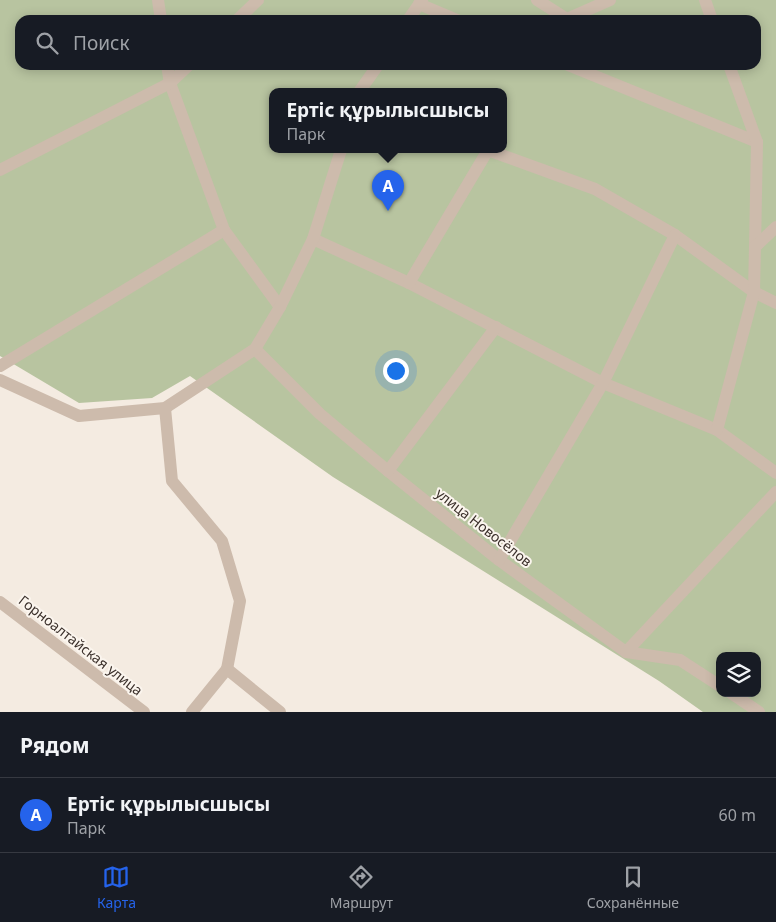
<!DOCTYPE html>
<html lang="ru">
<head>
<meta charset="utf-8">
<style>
  body { margin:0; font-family:"Noto Sans",sans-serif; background:#20242c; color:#f1f3f6 }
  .controls { position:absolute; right:15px; bottom:15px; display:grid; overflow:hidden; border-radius:10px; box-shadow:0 2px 12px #0003 }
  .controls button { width:45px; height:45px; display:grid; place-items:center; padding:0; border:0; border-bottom:1px solid #363941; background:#171b24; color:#f1f3f6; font:25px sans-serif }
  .you { position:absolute; left:395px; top:370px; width:18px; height:18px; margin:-12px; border:4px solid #fff; border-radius:50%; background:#1a73e8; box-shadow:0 0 0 8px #1a73e833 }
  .badge { display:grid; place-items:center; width:32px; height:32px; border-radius:50%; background:#2563eb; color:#fff; font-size:16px; font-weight:700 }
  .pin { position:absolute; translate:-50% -41px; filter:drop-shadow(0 1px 2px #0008) }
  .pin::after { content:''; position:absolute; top:26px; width:18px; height:15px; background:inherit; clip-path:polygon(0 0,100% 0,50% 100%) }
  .popup { position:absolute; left:269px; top:88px; width:238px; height:65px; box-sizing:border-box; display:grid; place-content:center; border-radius:10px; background:#171b24; filter:drop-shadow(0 1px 4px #0005); font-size:16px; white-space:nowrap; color:#9ea1a6 }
  .popup b { font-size:19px; color:#f1f3f6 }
  .popup::after { content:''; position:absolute; left:50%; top:100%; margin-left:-10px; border:10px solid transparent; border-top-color:#171b24 }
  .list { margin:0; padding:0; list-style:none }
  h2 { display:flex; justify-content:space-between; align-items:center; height:65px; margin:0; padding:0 20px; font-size:21px }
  h2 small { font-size:16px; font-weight:400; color:#9ea1a6 }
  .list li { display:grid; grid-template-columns:32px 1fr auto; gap:15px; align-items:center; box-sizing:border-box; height:75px; padding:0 20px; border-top:1px solid #363941 }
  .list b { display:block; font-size:19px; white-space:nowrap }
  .list p { margin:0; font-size:16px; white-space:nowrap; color:#9ea1a6 }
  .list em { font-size:16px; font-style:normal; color:#9ea1a6 }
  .icon { flex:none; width:28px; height:28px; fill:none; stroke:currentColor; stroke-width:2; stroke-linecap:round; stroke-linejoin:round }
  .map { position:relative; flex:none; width:776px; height:712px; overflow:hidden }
  .search { position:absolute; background:#171b24; box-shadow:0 2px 12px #0003; left:15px; right:15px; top:15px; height:55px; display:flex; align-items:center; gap:12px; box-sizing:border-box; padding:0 18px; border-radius:15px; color:#9ea1a6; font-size:19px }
  .sheet { height:140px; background:#171b24 }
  nav { display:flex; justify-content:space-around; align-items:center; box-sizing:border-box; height:70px; border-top:1px solid #363941; background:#171b24; font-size:14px; color:#9ea1a6 }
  nav a { display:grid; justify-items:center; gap:2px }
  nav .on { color:#2563eb }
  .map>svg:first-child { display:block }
  .green { fill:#b8c4a0; fill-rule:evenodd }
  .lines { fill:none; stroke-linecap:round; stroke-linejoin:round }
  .street { stroke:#cdbbac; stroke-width:12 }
  .labels { text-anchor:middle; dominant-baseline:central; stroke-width:4; stroke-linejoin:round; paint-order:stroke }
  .street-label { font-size:14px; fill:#3b302b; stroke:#fbf5ee }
</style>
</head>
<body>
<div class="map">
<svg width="776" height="712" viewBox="0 0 776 712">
  <rect width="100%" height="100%" fill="#f4ebe1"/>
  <path class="green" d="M0,0h776v712h-73l-44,-31 -326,-204 -143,-101 -38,22 -73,5 -79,-47zM20,20h736v45h-736zM273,92h230v58h-230zM720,656h37v37h-37z"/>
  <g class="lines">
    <g class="street">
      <polyline points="158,0 161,20"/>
      <polyline points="537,0 567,19 610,0"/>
      <polyline points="705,0 712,20"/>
      <polyline points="419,4 457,20"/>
      <polyline points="237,20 258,0"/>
      <polyline points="408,20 422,0"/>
      <polyline points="167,65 170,83 224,230 280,307"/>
      <polyline points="568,65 757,142"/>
      <polyline points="729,65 757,142 755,247"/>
      <polyline points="359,92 378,65"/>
      <polyline points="488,150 595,189 675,235 754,292 776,303"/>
      <polyline points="0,170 170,83 189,65"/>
      <polyline points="313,239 409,283 603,383 717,430 776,473"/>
      <polyline points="409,283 488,150"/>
      <polyline points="255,349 320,414 388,471 499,560 626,652 680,660 720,686"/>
      <polyline points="0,366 224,230"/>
      <polyline points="0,380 79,416 165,408 255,349 280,307 313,239 341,150"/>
      <polyline points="165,408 172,481 222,541 240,601 227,669"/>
      <polyline points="717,430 754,292 755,247 776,227"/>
      <polyline points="388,471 496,327"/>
      <polyline points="499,560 603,383 675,235"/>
      <polyline points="0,602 144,712"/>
      <polyline points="626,652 776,492"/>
      <polyline points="731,693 759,712"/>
      <polyline points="192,712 227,669 280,712"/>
    </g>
  </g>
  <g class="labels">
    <g class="street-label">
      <text transform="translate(484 527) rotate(38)">улица Новосёлов</text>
      <text transform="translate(81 645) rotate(38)">Горноалтайская улица</text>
    </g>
  </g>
</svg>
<div class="controls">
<button><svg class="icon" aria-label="layers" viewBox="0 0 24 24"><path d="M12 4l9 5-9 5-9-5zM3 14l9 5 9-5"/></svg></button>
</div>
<div class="you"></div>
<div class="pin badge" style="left:388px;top:211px">A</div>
<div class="popup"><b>Ертіс құрылысшысы</b>Парк</div>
<div class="search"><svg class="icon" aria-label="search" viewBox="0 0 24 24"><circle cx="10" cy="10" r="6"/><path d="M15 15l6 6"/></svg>Поиск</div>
</div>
<section class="sheet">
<h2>Рядом<small></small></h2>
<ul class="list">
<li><span class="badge">A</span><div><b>Ертіс құрылысшысы</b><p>Парк</p></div><em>60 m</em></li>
</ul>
</section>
<nav>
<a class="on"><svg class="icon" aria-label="map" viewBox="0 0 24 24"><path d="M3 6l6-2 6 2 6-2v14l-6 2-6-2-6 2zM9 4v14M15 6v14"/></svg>Карта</a>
<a><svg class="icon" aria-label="directions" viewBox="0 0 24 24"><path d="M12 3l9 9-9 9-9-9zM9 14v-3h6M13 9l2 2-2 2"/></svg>Маршрут</a>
<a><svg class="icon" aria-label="saved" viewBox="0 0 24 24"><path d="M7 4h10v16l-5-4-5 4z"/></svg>Сохранённые</a>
</nav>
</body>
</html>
